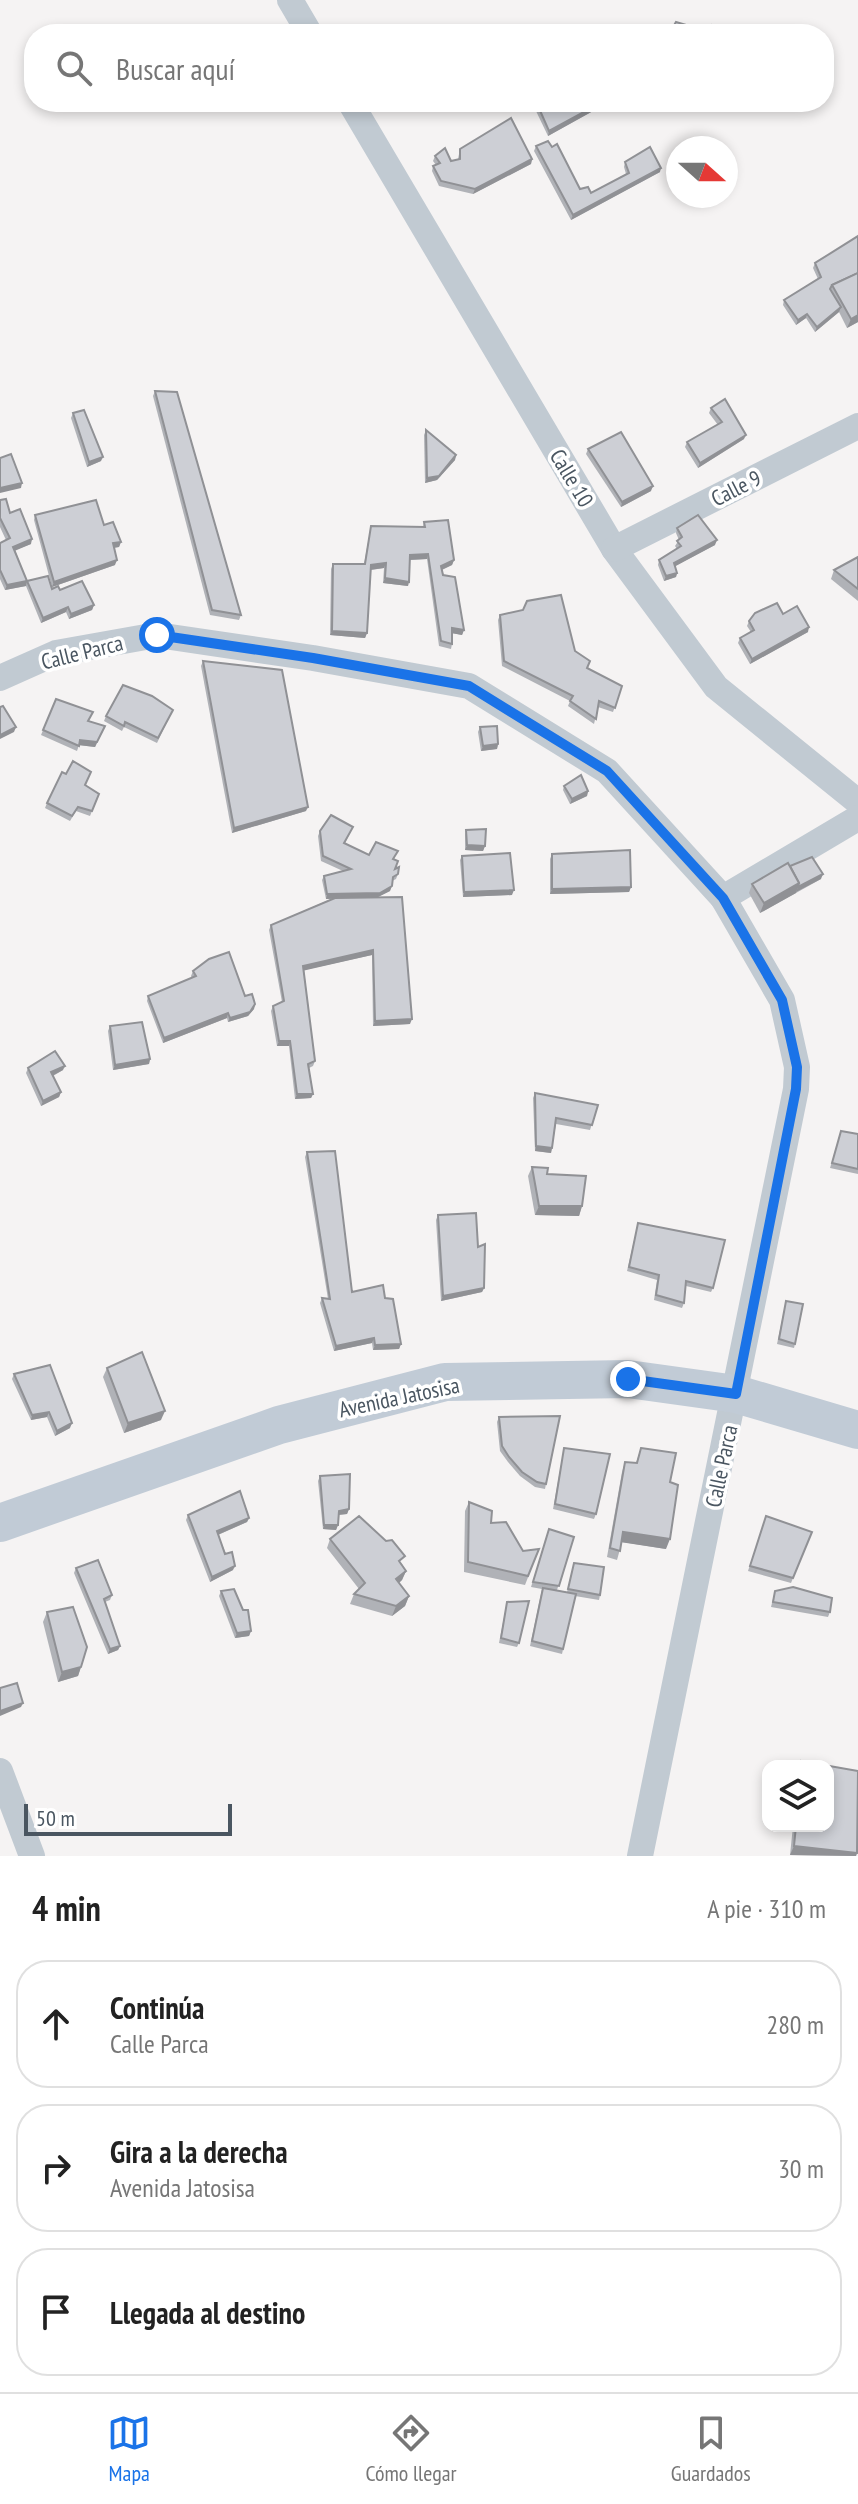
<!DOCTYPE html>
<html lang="es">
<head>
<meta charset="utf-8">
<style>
  body { margin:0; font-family:"PT Sans Narrow",sans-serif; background:#f6f6f6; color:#222 }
  .controls { position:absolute; right:24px; bottom:24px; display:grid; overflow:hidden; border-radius:16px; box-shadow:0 4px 12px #0003 }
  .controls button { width:72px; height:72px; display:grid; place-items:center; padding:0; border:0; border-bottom:2px solid #e0e0e0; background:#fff; color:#222; font:40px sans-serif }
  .compass { position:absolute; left:666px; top:136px; width:72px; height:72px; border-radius:50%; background:#fff; box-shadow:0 4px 12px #0003; rotate:111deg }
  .scale { position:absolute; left:24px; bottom:20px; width:208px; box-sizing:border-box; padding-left:8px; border:4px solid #4a5661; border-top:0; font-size:22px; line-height:28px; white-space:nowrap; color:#4a5661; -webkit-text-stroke:6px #fff; paint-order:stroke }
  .stop { position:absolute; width:24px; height:24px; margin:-18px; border:6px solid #1a73e8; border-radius:50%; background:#fff }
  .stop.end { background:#1a73e8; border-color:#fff; box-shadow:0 2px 8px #0008 }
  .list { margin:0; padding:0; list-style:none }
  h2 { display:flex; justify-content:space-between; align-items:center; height:104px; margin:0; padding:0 32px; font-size:34px }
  h2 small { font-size:26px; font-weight:400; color:#767676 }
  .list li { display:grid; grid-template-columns:52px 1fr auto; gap:24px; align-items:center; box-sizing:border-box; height:128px; margin:0 16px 16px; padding:0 16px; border:2px solid #e0e0e0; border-radius:32px }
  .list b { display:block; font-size:30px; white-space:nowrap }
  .list p { margin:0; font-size:26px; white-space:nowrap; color:#767676 }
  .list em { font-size:26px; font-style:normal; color:#767676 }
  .icon { flex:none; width:44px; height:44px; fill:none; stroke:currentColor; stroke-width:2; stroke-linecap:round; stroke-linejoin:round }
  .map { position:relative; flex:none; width:858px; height:1856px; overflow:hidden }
  .search { position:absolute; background:#fff; box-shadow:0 4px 12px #0003; left:24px; right:24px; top:24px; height:88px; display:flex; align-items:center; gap:20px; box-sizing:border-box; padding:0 28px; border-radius:32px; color:#767676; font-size:30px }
  .sheet { height:536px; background:#fff }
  nav { display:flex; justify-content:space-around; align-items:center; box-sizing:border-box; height:112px; border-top:2px solid #e0e0e0; background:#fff; font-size:22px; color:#767676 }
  nav a { display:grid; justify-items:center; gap:4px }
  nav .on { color:#1a73e8 }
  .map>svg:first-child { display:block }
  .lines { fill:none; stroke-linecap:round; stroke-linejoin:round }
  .street { stroke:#c1cad2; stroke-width:26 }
  .secondary { stroke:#c1cbd6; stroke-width:38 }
  .wall { fill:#b0b2b7 }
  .shaded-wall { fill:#909195 }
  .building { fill:#cdcfd5; stroke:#909195; stroke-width:2 }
  .route { stroke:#1a73e8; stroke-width:10 }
  .labels { text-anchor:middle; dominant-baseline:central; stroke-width:7; stroke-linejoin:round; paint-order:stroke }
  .street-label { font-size:22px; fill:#4a5661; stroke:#fff }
</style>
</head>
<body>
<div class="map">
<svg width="858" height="1856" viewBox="0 0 858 1856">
  <rect width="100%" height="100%" fill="#f5f3f3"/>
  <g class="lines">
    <g class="street">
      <polyline points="290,0 310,34"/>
      <polyline points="350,102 614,549 716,687 858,802"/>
      <polyline points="614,549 858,426"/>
      <polyline points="0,678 56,653 157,635 313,658 469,686 607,771 723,898 782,1000 797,1067 796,1089 640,1856"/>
      <polyline points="723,898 858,818"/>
      <polyline points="0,1771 32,1856"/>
    </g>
    <polyline class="secondary" points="0,1523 279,1425 445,1382 628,1379 736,1394 858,1430"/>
  </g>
  <g class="wall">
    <polygon points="538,106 595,106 593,111 548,136 536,111"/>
    <polygon points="536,146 580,189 591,193 626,174 624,167 625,162 660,172 571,220 534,151"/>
    <polygon points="460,149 532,159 531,164 473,194 439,186 432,171 433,166 436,165 433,161 435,156 451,161 458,159"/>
    <polygon points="858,236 858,322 847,328 839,312 815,332 806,318 796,325 783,305 784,300 818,279 813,268 815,263"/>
    <polygon points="155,391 241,615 239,620 210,615 153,396"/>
    <polygon points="711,408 744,439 698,468 685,447 687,442 718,425 709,413"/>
    <polygon points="73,413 101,461 87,467 71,418"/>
    <polygon points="426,430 456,455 455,460 437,480 425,483 424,435"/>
    <polygon points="588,449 651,491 621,507 586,454"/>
    <polygon points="0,500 10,513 31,544 15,550 27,581 52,589 60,590 94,605 92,610 69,619 66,612 41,623 26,586 5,590 0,579 0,543 6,540 0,527"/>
    <polygon points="35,515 104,525 121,542 119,547 114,548 115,565 52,587 34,520"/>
    <polygon points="424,522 454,560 452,565 442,570 464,630 462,635 452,633 452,644 451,649 439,646 427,559 410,560 408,586 383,583 384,568 371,570 367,633 365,638 330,635 331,569 333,564 364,564 371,526 423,527"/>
    <polygon points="677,528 715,545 675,566 677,573 676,577 664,581 658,565 659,560 677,549 675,546 679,540 676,533"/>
    <polygon points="858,557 858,601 831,579 834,570"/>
    <polygon points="783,614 808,632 750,664 738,643 740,638 751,632 747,626 749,621"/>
    <polygon points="500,615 575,651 587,668 622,686 613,712 598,707 594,724 568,706 570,701 502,666 498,620"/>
    <polygon points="203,661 306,811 232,833 201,666"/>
    <polygon points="56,699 89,722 105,726 95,747 79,745 77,751 41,735"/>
    <polygon points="173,710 157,743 124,727 122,731 104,721 106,716"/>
    <polygon points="480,727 498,744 497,749 481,751 478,732"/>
    <polygon points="85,785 99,794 90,816 76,811 70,821 45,808 47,803"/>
    <polygon points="564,786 588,791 587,796 570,804 563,790"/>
    <polygon points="353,827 345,843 369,855 394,860 395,869 398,874 396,879 392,881 390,891 378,897 410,1024 373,1026 372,955 304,970 315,1061 313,1066 309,1068 313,1094 311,1098 295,1099 289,1046 277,1046 271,1011 273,1006 282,1002 269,930 271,925 331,899 326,899 322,880 324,876 343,871 321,861 318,836 320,831"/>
    <polygon points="466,830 485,846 483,851 465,850 465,835"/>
    <polygon points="552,854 631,887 629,892 550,894 550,859"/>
    <polygon points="462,856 512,895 463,897 460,860"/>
    <polygon points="790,866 821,879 760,913 749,893 752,884"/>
    <polygon points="193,971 245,996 255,1004 254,1009 248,1016 228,1022 227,1018 163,1043 147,1001 148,996 192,978 191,976"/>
    <polygon points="110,1026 150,1059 149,1064 113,1070 108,1031"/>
    <polygon points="28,1068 63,1070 53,1076 61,1092 59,1097 41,1106 26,1073"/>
    <polygon points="535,1093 598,1105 590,1130 556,1124 551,1153 535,1151 533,1098"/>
    <polygon points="841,1131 858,1134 858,1174 830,1168"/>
    <polygon points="307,1152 352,1292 385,1298 401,1344 399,1349 373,1350 372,1343 334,1351 320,1303 322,1298 328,1299 305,1157"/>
    <polygon points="532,1167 547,1174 582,1206 579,1216 535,1215 528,1176"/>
    <polygon points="438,1215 478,1247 484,1288 482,1292 441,1301 436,1220"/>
    <polygon points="638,1223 713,1288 711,1292 686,1286 684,1303 682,1308 654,1300 657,1280 627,1271"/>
    <polygon points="786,1301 795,1344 794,1348 777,1344"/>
    <polygon points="107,1368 161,1420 124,1433 103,1377"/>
    <polygon points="14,1374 70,1428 55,1436 47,1417 31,1420 12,1379"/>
    <polygon points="499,1417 546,1484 545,1489 535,1487 520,1476 508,1462 500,1451 497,1422"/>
    <polygon points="564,1448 596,1514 594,1519 553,1509"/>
    <polygon points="641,1448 670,1482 666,1549 622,1542 617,1560 607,1557 622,1472 625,1462 636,1463"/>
    <polygon points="320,1476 349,1509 347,1514 338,1515 338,1525 336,1530 323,1529 318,1481"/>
    <polygon points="469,1502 523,1551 539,1549 525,1585 464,1572 465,1511"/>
    <polygon points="188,1515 249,1518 247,1522 218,1535 233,1570 210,1582 186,1520"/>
    <polygon points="766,1516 812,1532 791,1583 748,1571"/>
    <polygon points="549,1529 574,1537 557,1590 567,1592 574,1563 600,1595 599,1600 575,1596 562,1654 530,1646 542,1589 531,1587"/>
    <polygon points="330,1539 402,1564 406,1571 402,1580 399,1583 409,1596 405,1606 392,1616 350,1604 354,1594 359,1589 327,1548"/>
    <polygon points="76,1568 112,1595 110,1600 105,1602 120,1646 118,1650 108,1654 74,1573"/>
    <polygon points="221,1591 251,1631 249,1636 235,1638 219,1596"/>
    <polygon points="775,1591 830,1612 828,1617 771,1607"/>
    <polygon points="507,1602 519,1643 517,1647 499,1643"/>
    <polygon points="47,1612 81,1667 78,1676 58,1682 43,1622"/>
    <polygon points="801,1761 858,1771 858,1849 856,1856 790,1855 793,1826 828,1826 828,1766 799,1766"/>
  </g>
  <g class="shaded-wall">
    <polygon points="595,106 593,111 548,136 549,131"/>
    <polygon points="532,159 531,164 473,194 475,189"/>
    <polygon points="661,168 660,172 571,220 573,215"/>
    <polygon points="841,307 839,312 815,332 817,327"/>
    <polygon points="807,314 806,318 796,325 798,320"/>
    <polygon points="858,315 858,322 847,328 851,319"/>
    <polygon points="746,435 744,439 698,468 700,463"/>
    <polygon points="456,455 455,460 437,480 425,483 427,478"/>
    <polygon points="103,457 101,461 87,467 89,462"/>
    <polygon points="22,483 21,488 0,493 0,488"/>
    <polygon points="653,486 651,491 621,507 622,502"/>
    <polygon points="32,539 31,544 12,552 13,547"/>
    <polygon points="717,540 715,545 672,568 674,563"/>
    <polygon points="121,542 119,547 111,548 113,543"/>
    <polygon points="428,554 427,559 408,560 410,555"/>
    <polygon points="117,560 115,565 52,587 54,582"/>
    <polygon points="454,560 452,565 439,571 441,566"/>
    <polygon points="386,563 384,568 369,570 371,565"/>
    <polygon points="677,573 676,577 664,581 666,576"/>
    <polygon points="385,578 409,582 408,586 383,583"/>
    <polygon points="27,581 26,586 5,590 7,585"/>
    <polygon points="94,605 92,610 69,619 71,614"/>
    <polygon points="68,607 66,612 41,623 43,618"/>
    <polygon points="809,627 808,632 750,664 752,659"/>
    <polygon points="452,628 464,630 462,635 451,633"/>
    <polygon points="332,631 367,633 365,638 330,635"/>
    <polygon points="105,726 95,747 78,745 80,740"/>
    <polygon points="16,727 14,732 0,739 0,735"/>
    <polygon points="498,744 497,749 481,751 483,746"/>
    <polygon points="588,791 587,796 570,804 572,799"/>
    <polygon points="308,807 306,811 232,833 234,828"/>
    <polygon points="467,845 485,846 483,851 465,850"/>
    <polygon points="823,874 821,879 796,892 798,887"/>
    <polygon points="799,883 796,893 760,913 764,903"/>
    <polygon points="392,886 390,891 378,897 326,899 327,894"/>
    <polygon points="631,887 629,892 550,894 552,889"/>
    <polygon points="514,890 512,895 463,897 464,892"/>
    <polygon points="373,950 372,955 302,971 303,966"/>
    <polygon points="255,1004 254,1009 248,1016 228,1022 230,1018"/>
    <polygon points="228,1013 227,1018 163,1043 164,1038"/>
    <polygon points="412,1019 410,1024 373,1026 375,1021"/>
    <polygon points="279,1041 290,1041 289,1046 277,1046"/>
    <polygon points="150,1059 149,1064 113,1070 115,1065"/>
    <polygon points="65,1066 63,1070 50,1077 51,1072"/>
    <polygon points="61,1092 59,1097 41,1106 43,1101"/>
    <polygon points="297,1094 313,1094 311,1098 295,1099"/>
    <polygon points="536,1146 552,1148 551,1153 535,1151"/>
    <polygon points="539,1206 582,1206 579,1216 535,1215"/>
    <polygon points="484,1288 482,1292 441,1301 443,1296"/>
    <polygon points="374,1338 372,1343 334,1351 336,1346"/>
    <polygon points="401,1344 399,1349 373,1350 375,1345"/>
    <polygon points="165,1411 161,1420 124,1433 128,1423"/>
    <polygon points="49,1412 47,1417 31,1420 32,1415"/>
    <polygon points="72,1423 70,1428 55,1436 57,1431"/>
    <polygon points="349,1509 347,1514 337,1515 339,1511"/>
    <polygon points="249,1518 247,1522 215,1536 217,1531"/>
    <polygon points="324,1525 338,1525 336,1530 323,1529"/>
    <polygon points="623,1532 670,1539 666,1549 620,1542"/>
    <polygon points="235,1566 233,1570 210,1582 212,1577"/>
    <polygon points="406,1571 402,1580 392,1589 396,1579"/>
    <polygon points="409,1596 405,1606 392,1616 396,1606"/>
    <polygon points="251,1631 249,1636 235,1638 237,1633"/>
    <polygon points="120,1646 118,1650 108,1654 110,1649"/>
    <polygon points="81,1667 78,1676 58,1682 62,1672"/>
    <polygon points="23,1703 21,1707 0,1716 0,1711"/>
    <polygon points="794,1846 857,1853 856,1856 790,1855"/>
  </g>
  <g class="building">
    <polygon points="676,22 710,32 712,25 733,34 669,34"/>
    <polygon points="546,102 593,102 595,106 549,131 538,106"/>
    <polygon points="511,118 532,159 475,189 441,181 433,166 440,163 435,156 445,148 451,161 460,159 460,149"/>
    <polygon points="548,141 552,147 557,144 580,189 588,187 591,193 629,173 625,162 650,147 661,168 573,215 536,146"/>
    <polygon points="858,236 858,273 832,285 830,289 841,307 817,327 807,314 798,320 784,300 821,277 815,263"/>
    <polygon points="858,273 858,315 851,319 832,285"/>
    <polygon points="155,391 177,392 241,615 212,610"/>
    <polygon points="725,399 746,435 700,463 687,442 722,422 711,408"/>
    <polygon points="84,410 103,457 89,462 73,413"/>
    <polygon points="426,430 456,455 439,476 427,478"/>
    <polygon points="621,432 653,486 622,502 588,449"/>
    <polygon points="11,454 22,483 0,488 0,458"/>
    <polygon points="6,499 10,513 20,509 32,539 13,547 27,581 7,585 0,570 0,543 10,538 0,518 0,500"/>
    <polygon points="96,500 104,525 113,522 121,542 113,543 117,560 54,582 35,515"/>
    <polygon points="698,515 717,540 674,563 677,573 666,576 659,560 681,546 677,541 682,537 677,528"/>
    <polygon points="448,520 454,560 441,566 443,575 455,577 464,630 452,628 452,644 441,641 428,554 410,555 409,582 385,578 386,563 371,565 367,633 332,631 333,564 365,564 371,526 425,527 424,522"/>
    <polygon points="858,557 858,589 834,570"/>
    <polygon points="48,576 52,589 58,586 60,590 82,581 94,605 71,614 68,607 43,618 27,581"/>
    <polygon points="561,595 575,651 590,661 587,668 622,686 615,708 599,701 596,719 570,701 573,696 504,661 500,615 523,610 527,601"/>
    <polygon points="777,603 783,614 797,606 809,627 752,659 740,638 754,630 749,621 755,613"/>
    <polygon points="203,661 282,670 308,807 234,828"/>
    <polygon points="123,685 152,696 173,710 158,738 125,722 124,726 106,716"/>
    <polygon points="56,699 93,712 88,721 105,726 97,742 80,740 79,746 43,730"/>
    <polygon points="3,706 16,727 0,735 0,707"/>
    <polygon points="497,726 498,744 483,746 480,727"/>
    <polygon points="73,761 91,772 85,785 99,794 92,811 78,807 72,816 47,803 62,772 66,774"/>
    <polygon points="581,775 588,791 572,799 564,786"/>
    <polygon points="331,815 353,827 344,843 369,855 376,842 398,851 393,859 398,861 395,869 399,867 398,874 393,877 392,886 380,893 327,894 324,876 351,869 323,856 320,831"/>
    <polygon points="486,829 485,846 467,845 466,830"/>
    <polygon points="630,850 631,887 552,889 552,854"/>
    <polygon points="510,853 514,890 464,892 462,856"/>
    <polygon points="812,857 823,874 798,887 799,883 790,866"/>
    <polygon points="788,863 799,883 764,903 752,884"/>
    <polygon points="402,897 412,1019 375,1021 373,950 303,966 315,1061 308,1064 313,1094 297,1094 290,1041 279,1041 273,1006 284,1001 271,925 335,898"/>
    <polygon points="229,952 245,996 252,994 255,1004 250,1012 230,1018 228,1013 164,1038 148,996 196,976 193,971 209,959"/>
    <polygon points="142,1022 150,1059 115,1065 110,1026"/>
    <polygon points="55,1051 65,1066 51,1072 61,1092 43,1101 28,1068"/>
    <polygon points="535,1093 598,1105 592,1125 556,1118 552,1148 536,1146"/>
    <polygon points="841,1131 858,1134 858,1169 832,1163"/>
    <polygon points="335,1151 352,1292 383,1285 385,1298 393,1299 401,1344 375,1345 374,1338 336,1346 322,1298 330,1299 307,1152"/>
    <polygon points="532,1167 548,1168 547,1174 586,1176 582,1206 539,1206"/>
    <polygon points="476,1213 478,1247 485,1244 484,1288 443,1296 438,1215"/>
    <polygon points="638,1223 725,1240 713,1288 686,1281 684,1303 656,1295 659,1275 629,1267"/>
    <polygon points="786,1301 803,1304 795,1344 779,1339"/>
    <polygon points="142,1352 165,1411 128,1423 107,1368"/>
    <polygon points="50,1365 72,1423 57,1431 49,1412 32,1415 14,1374"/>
    <polygon points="560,1416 546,1484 537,1482 522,1472 509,1457 502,1446 499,1417"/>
    <polygon points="564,1448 610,1454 596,1514 555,1504"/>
    <polygon points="641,1448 676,1453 670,1482 678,1485 670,1539 623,1532 620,1551 610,1548 625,1462 637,1463"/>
    <polygon points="350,1474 349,1509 339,1511 338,1525 324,1525 320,1476"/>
    <polygon points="240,1491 249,1518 217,1531 225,1554 232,1552 235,1566 212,1577 188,1515"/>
    <polygon points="469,1502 492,1511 491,1523 506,1522 523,1551 539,1549 528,1576 468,1562"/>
    <polygon points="359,1516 386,1541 392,1540 405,1556 399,1561 406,1571 396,1579 409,1596 396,1606 354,1594 365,1583 330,1539"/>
    <polygon points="766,1516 812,1532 793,1578 750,1566"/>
    <polygon points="549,1529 574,1537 559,1586 533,1582"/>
    <polygon points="98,1560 112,1595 104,1599 120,1646 110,1649 76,1568"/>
    <polygon points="574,1563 604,1567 600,1595 568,1589"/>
    <polygon points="793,1587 832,1598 830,1612 773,1602 775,1591"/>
    <polygon points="543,1588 576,1594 563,1649 532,1641"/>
    <polygon points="234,1589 243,1610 248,1610 251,1631 237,1633 221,1591"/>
    <polygon points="529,1601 519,1643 501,1638 507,1602"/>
    <polygon points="73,1607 87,1647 81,1667 62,1672 47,1612"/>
    <polygon points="17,1683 23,1703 0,1711 0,1688"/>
    <polygon points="801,1761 858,1771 857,1853 794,1846 796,1826 828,1826 828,1766 801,1766"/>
  </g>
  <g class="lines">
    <polyline class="route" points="157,635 313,658 469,686 607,771 723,898 782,1000 797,1067 796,1089 736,1394 628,1379"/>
  </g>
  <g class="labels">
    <g class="street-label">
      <text transform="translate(572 478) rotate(59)">Calle 10</text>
      <text transform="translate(736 488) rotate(-27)">Calle 9</text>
      <text transform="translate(82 652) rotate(-14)">Calle Parca</text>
      <text transform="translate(399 1397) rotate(-12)">Avenida Jatosisa</text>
      <text transform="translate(721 1466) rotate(-78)">Calle Parca</text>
    </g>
  </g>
</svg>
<div class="controls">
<button><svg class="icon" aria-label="layers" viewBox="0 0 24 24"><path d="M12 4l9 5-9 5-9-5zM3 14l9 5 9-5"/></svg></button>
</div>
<svg class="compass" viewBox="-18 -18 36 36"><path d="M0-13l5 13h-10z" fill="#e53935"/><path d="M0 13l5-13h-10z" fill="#767676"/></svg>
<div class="scale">50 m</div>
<div class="stop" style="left:157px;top:635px"></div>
<div class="stop end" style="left:628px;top:1379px"></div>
<div class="search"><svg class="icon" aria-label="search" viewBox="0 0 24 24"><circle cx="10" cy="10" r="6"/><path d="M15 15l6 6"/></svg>Buscar aquí</div>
</div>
<section class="sheet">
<h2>4 min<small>A pie · 310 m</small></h2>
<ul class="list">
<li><svg class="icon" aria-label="ahead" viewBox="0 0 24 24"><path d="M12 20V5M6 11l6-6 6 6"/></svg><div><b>Continúa</b><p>Calle Parca</p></div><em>280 m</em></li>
<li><svg class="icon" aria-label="right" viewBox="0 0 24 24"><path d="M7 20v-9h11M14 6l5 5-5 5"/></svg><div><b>Gira a la derecha</b><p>Avenida Jatosisa</p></div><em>30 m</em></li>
<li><svg class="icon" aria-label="arrive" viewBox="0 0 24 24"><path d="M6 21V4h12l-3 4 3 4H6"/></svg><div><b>Llegada al destino</b></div></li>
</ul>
</section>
<nav>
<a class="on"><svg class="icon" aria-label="map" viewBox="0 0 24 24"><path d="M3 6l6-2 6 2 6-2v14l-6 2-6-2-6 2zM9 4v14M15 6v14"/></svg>Mapa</a>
<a><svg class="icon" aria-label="directions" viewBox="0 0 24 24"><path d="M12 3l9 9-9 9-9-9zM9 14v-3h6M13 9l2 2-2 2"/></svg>Cómo llegar</a>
<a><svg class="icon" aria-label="saved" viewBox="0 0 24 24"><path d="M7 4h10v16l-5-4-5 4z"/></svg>Guardados</a>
</nav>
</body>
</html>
